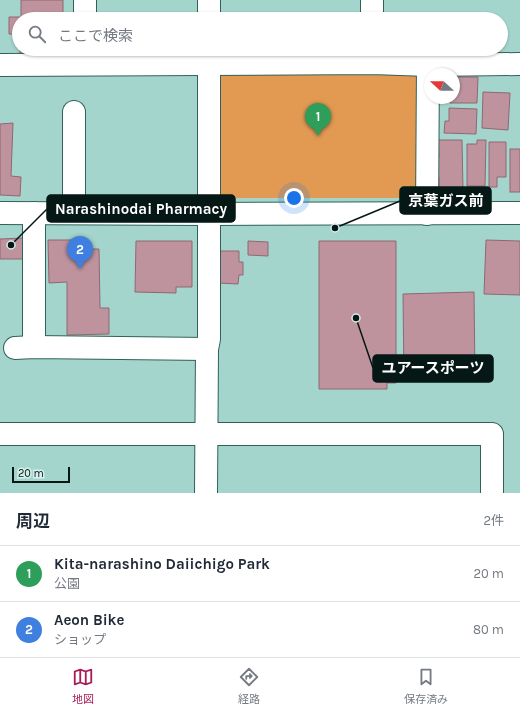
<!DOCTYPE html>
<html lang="ja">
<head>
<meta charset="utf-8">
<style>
  body { margin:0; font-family:Karla,"Noto Sans JP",sans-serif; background:#f2f2f3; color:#1f2937 }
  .compass { position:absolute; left:424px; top:68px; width:36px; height:36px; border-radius:50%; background:#fff; box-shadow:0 1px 3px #0004; rotate:291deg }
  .scale { position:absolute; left:12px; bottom:10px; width:58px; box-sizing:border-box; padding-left:4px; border:2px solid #051815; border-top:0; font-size:11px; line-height:14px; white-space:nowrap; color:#051815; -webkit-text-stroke:3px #d7f0eb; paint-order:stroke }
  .you { position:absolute; left:294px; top:198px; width:14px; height:14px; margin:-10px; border:3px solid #fff; border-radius:50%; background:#1a73e8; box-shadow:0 0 0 6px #1a73e833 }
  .badge { display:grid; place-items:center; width:26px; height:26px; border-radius:50%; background:#ab1c57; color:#fff; font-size:13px; font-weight:700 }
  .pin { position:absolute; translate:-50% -33px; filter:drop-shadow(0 1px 2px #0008) }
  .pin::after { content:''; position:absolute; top:21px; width:14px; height:12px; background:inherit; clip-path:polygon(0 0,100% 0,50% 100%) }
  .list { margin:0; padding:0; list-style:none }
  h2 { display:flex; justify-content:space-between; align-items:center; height:52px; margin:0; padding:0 16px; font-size:17px }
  h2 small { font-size:13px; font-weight:400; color:#747a83 }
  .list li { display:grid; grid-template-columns:26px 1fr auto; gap:12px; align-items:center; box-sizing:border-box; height:56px; padding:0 16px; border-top:1px solid #e0e1e3 }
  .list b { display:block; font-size:15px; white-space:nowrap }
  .list p { margin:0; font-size:13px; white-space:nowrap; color:#747a83 }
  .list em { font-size:13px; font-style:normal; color:#747a83 }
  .icon { flex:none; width:22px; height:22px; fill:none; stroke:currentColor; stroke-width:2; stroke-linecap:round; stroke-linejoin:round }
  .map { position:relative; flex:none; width:520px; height:493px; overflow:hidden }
  .search { position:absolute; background:#fff; box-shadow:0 1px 3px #0004; left:12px; right:12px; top:12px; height:44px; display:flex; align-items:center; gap:10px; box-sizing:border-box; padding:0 14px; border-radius:22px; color:#747a83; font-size:15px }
  .sheet { height:164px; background:#fff }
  nav { display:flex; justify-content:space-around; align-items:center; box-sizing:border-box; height:56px; border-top:1px solid #e0e1e3; background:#fff; font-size:11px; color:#747a83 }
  nav a { display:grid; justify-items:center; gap:2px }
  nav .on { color:#ab1c57 }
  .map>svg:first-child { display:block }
  .green { fill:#e29a53 }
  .building { fill:#be939d; stroke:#906771 }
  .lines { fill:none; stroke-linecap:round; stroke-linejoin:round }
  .minor-casing { stroke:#316159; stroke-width:24 }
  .minor { stroke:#fff; stroke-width:22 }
  .leader { fill:none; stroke:#051815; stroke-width:1.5 }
  .callout-dot { fill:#051815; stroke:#d7f0eb; stroke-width:1.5 }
  .callout { fill:#051815; stroke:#051815; stroke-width:1.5 }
  .callout-label { font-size:15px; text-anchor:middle; font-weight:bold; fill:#fff }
</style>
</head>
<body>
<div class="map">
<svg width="520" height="493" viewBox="0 0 520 493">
  <rect width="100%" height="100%" fill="#a3d5cc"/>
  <polygon class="green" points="412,72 420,78 420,192 414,198 222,198 217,193 216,79 223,73"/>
  <g class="building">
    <polygon points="21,0 63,0 63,19 19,19 19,34 9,34 9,17 21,17"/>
    <polygon points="20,49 59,49 58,56 20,57"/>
    <polygon points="454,77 478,77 477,103 450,103 450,98 454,98"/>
    <polygon points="483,92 510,93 508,130 482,128"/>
    <polygon points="449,108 477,109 476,134 444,133 445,121 449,121"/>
    <polygon points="13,123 11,176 21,177 20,196 0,195 0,124"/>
    <polygon points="438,140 462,140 463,190 439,190 439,177 435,177 435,158 439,157"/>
    <polygon points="477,140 486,140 485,186 467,186 467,144 477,144"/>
    <polygon points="489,142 506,142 506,177 497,177 497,187 489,187"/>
    <rect x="510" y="149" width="10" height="43"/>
    <polygon points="24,238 25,259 0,259 0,239"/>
    <polygon points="48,240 75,240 75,249 99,249 100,308 109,308 109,334 67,335 67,282 49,283"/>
    <polygon points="486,240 520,241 520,295 484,294"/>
    <polygon points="136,241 192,241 192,287 176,287 176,293 135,292"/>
    <polygon points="248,241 268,242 268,256 248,255"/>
    <polygon points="319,241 396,241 396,383 387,383 387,389 319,389"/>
    <polygon points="220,251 239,251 239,262 243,262 243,275 239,275 238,284 218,283"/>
    <polygon points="474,292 475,377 404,380 403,294"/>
  </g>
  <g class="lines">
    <g class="minor-casing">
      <g id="minor">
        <polyline points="85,0 85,19"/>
        <polyline points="209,0 209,19"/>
        <polyline points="372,0 372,19"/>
        <polyline points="0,65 373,63 428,65 520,64"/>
        <polyline points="74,112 74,213"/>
        <polyline points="0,213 209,214 520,213"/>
        <polyline points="427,214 428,65"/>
        <polyline points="34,347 34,213"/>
        <polyline points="15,348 34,347 207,349"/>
        <polyline points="0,434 492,434 492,493"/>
        <polyline points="206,493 207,349 209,339 209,50"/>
      </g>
    </g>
    <use href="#minor" class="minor"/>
  </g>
  <path class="leader" d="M335 228L400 201M11 245L47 209M356 318L373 368"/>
  <g class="callout-dot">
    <circle cx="335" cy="228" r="4"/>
    <circle cx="11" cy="245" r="4"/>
    <circle cx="356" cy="318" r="4"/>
  </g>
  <g class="callout">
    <rect x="400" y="187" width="91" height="27" rx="4"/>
    <rect x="47" y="195" width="188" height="27" rx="4"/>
    <rect x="373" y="355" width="120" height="27" rx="4"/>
  </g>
  <g class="callout-label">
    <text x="446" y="206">京葉ガス前</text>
    <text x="141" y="214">Narashinodai Pharmacy</text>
    <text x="433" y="373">ユアースポーツ</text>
  </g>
</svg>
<svg class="compass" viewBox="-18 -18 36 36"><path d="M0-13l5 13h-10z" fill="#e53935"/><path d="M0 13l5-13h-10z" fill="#747a83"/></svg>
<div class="scale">20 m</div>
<div class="you"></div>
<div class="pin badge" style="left:318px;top:136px;background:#2e9e5b">1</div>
<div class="pin badge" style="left:80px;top:269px;background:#3f7fe0">2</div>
<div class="search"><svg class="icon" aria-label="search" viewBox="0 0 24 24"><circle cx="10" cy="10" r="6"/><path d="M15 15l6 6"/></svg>ここで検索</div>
</div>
<section class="sheet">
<h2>周辺<small>2件</small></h2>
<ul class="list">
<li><span class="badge" style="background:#2e9e5b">1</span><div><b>Kita-narashino Daiichigo Park</b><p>公園</p></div><em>20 m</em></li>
<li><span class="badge" style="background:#3f7fe0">2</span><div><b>Aeon Bike</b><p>ショップ</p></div><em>80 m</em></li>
</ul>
</section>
<nav>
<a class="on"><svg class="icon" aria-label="map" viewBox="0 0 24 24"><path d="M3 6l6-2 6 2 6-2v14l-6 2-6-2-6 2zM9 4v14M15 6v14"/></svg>地図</a>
<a><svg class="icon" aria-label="directions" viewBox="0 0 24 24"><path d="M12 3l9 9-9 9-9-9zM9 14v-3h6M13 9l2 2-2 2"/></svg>経路</a>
<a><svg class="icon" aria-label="saved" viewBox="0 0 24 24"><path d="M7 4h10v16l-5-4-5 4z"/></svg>保存済み</a>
</nav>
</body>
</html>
